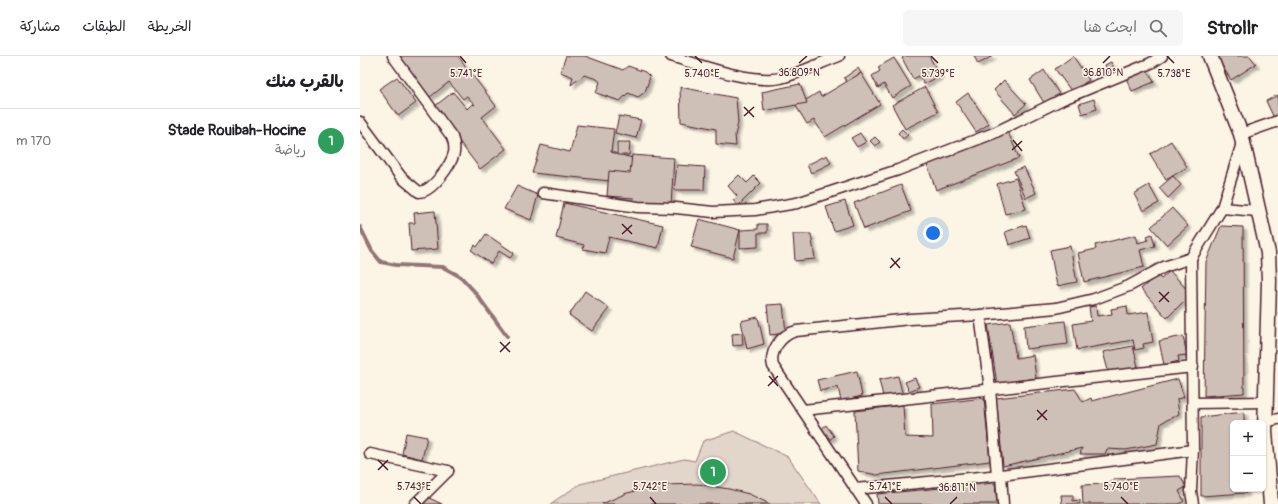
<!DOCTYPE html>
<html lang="ar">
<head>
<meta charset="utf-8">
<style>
  body { margin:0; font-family:Pangolin,"Playpen Sans Arabic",sans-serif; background:#f6f6f6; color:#202124; direction:rtl }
  .controls { position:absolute; right:12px; bottom:12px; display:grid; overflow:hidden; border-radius:6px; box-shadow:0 1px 3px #0004 }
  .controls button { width:36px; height:36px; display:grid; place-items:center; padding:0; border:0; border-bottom:1px solid #e0e0e0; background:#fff; color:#202124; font:20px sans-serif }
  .you { position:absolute; left:573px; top:177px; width:14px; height:14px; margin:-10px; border:3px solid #fff; border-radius:50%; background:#1a73e8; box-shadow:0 0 0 6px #1a73e833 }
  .badge { display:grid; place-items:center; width:26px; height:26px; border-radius:50%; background:#d93025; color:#fff; font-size:13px; font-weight:700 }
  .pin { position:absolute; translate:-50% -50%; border:2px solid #fff; box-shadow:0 1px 4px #0006 }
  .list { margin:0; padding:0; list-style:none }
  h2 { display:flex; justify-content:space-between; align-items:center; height:52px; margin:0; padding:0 16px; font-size:17px }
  h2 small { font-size:13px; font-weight:400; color:#757577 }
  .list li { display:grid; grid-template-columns:26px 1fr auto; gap:12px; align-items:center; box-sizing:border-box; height:64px; padding:0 16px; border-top:1px solid #e0e0e0 }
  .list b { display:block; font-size:15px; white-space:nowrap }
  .list p { margin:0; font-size:13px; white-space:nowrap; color:#757577 }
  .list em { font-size:13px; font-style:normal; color:#757577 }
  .icon { flex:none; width:22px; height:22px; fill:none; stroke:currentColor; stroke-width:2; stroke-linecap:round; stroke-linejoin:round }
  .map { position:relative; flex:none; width:918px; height:448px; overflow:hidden; direction:ltr }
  header { display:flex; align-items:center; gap:24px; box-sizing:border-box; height:56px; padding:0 20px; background:#fff; border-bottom:1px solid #e0e0e0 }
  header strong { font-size:19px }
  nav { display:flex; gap:22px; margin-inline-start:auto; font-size:14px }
  .search { width:280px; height:36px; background:#f6f6f6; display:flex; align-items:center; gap:10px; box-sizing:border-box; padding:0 14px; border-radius:6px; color:#757577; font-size:15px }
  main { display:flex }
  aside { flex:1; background:#fff }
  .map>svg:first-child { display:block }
  .green { fill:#e2d5ca; stroke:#967a7a }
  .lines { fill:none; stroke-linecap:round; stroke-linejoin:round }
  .stream { stroke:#917474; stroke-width:4 }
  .building { fill:#cfc0b7; stroke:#4a1f2b; filter:url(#shadow) }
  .street-casing { stroke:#4a1f2b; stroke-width:13 }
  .secondary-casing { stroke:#4a1f2b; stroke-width:17 }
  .street { stroke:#fcf5e5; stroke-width:10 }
  .secondary { stroke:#fcf5e5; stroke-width:14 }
  .ticks { fill:none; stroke:#4a1f2b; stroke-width:1.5 }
  .ticks-label { font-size:10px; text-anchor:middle; fill:#4a1f2b; stroke:#fcf5e5; stroke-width:3; stroke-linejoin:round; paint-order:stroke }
</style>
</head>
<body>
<header>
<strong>Strollr</strong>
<div class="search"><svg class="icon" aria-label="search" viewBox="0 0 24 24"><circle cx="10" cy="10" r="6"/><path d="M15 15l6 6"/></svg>ابحث هنا</div>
<nav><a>الخريطة</a><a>الطبقات</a><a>مشاركة</a></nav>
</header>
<main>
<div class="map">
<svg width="918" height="448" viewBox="0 0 918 448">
  <defs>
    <filter id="shadow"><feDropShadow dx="3.5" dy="3.5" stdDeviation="1" flood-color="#0004"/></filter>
  </defs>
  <rect width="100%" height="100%" fill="#fcf5e5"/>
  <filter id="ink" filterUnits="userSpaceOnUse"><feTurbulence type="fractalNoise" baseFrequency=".025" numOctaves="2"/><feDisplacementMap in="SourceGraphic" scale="8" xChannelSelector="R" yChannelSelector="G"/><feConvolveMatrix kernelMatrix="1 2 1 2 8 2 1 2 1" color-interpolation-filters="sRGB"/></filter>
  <g filter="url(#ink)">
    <polygon class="green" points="374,375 428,401 461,448 190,448 220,428 324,403 335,405 343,385"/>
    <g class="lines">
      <polyline class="stream" points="0,171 12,195 21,206 36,209 83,211 101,221 114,235 147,280"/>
    </g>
    <g class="building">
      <polygon points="38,0 98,0 136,50 122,61 146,93 120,113 87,69 89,68 75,50 93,36 107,53 112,48 115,49 107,40 103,43 89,26 70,41"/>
      <polygon points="206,0 225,0 263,14 268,10 285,16 290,21 285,36 278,41 268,37 260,45 236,37 240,26 237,23 224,19 211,29 213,21 200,16"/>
      <polygon points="545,0 569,0 580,20 564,28 559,20 553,23 542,2"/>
      <polygon points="614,0 633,0 618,8"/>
      <polygon points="713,0 729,24 723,28 726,33 715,40 695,13"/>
      <polygon points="856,0 890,0 896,8 871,24"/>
      <polygon points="534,2 551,30 532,42 524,28 518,32 512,20 520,15 518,11"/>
      <polygon points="751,6 755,14 749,17 745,9"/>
      <polygon points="785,10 794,26 772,35 765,20"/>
      <polygon points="498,12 501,17 487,26 484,22"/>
      <polygon points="684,14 701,41 686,50 670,24"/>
      <polygon points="501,17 520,48 465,81 454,64 447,68 436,50 459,36 461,41"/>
      <polygon points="37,21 56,47 38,60 19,33"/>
      <polygon points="644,24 666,48 655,58 634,34"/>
      <polygon points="440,28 447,47 404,55 402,36"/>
      <polygon points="320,31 376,42 378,67 375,79 376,90 356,88 356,73 321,66"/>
      <polygon points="565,31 578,56 545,73 532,49"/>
      <polygon points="608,37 629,68 616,76 596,46"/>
      <polygon points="918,39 918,60 914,62 906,45"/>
      <polygon points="734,43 737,53 722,58 719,48"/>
      <polygon points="259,60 281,64 276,82 255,77"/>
      <polygon points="217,69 254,73 251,96 272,102 270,127 172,117 181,89 210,96"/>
      <polygon points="542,73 548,79 543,83 538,77"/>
      <polygon points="648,76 659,102 576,134 566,105"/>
      <polygon points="500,77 506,86 497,91 491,82"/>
      <polygon points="515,81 520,86 515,90 510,85"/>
      <polygon points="811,85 827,111 806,124 790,98"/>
      <polygon points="257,86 270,86 269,99 257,99"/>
      <polygon points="272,99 314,102 311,149 273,146 274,142 247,140 249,115 270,117"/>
      <polygon points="467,99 471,107 451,117 447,109"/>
      <polygon points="317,109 345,111 344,134 314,134"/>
      <polygon points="664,111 676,137 666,142 654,115"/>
      <polygon points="379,119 387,127 394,120 401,127 378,150 373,144 377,140 368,130"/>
      <polygon points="813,120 821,129 808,142 799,132"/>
      <polygon points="656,122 666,153 645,158 637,128"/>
      <polygon points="541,129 551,155 504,173 494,147"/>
      <polygon points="789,129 799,147 783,155 774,138"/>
      <polygon points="157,130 178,139 171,164 144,153"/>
      <polygon points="485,145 493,169 474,175 466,151"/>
      <polygon points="204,147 303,169 298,192 249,181 245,197 223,193 224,189 196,182"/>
      <polygon points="812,152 828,170 807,189 791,171"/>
      <polygon points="75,155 78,193 51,195 49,167 55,167 54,157"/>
      <polygon points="339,163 380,174 373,202 331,191"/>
      <polygon points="398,168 407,168 407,177 398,177 398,191 380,192 380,174 398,173"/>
      <polygon points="666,169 670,182 649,189 645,176"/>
      <polygon points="861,170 883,171 884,337 844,340 846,206"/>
      <polygon points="126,178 154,197 150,202 139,195 131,208 111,194 115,189 117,191"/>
      <polygon points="433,178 451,178 455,203 435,205"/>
      <polygon points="792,178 795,190 780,194 784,211 724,226 718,197 736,193 735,189 776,179 778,187 788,184 787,180"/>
      <polygon points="710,190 717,226 697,230 690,194"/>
      <polygon points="810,215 831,238 807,262 781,233 797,219 801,223"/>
      <polygon points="225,235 249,252 232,275 209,259"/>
      <polygon points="423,248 426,277 410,279 407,249"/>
      <polygon points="736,250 737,260 752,258 751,253 767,250 768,259 788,256 793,286 783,288 784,292 775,294 773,284 717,294 713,268 731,265 729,251"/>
      <polygon points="398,261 404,288 387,293 381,265"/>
      <polygon points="705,265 708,288 666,293 664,270"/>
      <polygon points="650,266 656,302 673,299 676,322 637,328 628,269"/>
      <polygon points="382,277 383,289 373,290 372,278"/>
      <polygon points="823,280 827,299 818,300 819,305 804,309 799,285"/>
      <polygon points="773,290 778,311 749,318 743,296"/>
      <polygon points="497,315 502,340 481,345 478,331 460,335 457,324"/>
      <polygon points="538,320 543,340 524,344 519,324"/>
      <polygon points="555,322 559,331 549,335 545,326"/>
      <polygon points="818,323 824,341 817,343 819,358 801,367 797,388 766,394 747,393 745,398 720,398 722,392 643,410 636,342 715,333 723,346 731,342 732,345"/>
      <polygon points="624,342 630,405 517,419 498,415 495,355 543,349 545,381 573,382 572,348"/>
      <polygon points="884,356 884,367 873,367 873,433 886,433 886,437 841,440 841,361"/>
      <polygon points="466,369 474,380 469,384 460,374"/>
      <polygon points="46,377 67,381 62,403 42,398"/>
      <polygon points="820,420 826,431 819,435 824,445 819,448 723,448 722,429 745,428 755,423"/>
      <polygon points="635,427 637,448 518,448 517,438"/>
      <polygon points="338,428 369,433 389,438 410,448 242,448 267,437 305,429"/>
      <polygon points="701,439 713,439 713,445 720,444 720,448 702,448"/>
      <polygon points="67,441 82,448 64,448"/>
    </g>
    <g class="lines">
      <g class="street-casing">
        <g id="street">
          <path d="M311,0c29,9 80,28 110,22 20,-5 39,-15 58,-22"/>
          <path d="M0,66l41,55 18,15c13,0 32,-27 35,-39 1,-6 0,-11 -2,-16l-59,-81"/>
          <polyline points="881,78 918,65"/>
          <polyline points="183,137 278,151 316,152 353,156 395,154 437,147 538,114 634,77 701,44 791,7 802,0"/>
          <polyline points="862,152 898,155"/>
          <polyline points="831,202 833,394 831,435 833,448"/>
          <polyline points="620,259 630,333 637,419"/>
          <polyline points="833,347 906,346"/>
          <polyline points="443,354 833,311"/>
          <polyline points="905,366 918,363"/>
          <polyline points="10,398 88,415"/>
          <polyline points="641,419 643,448"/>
          <polyline points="495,433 641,419 833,394"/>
          <polyline points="55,448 88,415"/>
          <path d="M506,448l-93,-138c-4,-15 8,-31 23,-35l114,-12 70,-4 76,-7 38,-9 35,-13 35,-19 27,-9 31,-50 20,-65"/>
        </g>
      </g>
      <g class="secondary-casing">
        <polyline id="secondary" points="850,0 881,78 908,197 909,225 905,375 911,448"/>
      </g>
      <use href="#street" class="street"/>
      <use href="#secondary" class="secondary"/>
    </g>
  </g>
  <path class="ticks" d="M100,0l6,7M335,0l7,7M571,0l7,7M807,0l7,7M439,7l8,-7M743,7l7,-7M384,51l10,10M384,60l10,-9M653,84l9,11M652,94l10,-9M262,168l10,10M262,178l10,-9M531,202l9,10M530,212l10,-10M799,236l10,10M799,246l10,-10M140,286l10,10M140,296l10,-10M409,320l9,10M408,330l10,-10M677,354l10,10M677,364l10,-10M18,404l10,10M18,414l10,-10M54,441l7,7M290,441l6,7M525,441l7,7M761,441l7,7M590,448l7,-7"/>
  <g class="ticks-label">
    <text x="439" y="20">36.809°N</text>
    <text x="743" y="20">36.810°N</text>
    <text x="106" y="21">5.741°E</text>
    <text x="342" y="21">5.740°E</text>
    <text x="578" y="21">5.739°E</text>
    <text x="814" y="21">5.738°E</text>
    <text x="54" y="434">5.743°E</text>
    <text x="290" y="434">5.742°E</text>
    <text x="525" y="434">5.741°E</text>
    <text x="761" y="434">5.740°E</text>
    <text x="597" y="435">36.811°N</text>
  </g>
</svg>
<div class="controls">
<button>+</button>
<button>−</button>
</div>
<div class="you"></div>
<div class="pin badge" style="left:353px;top:416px;background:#2e9e5b">1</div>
</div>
<aside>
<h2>بالقرب منك<small></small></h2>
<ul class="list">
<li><span class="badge" style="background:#2e9e5b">1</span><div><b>Stade Rouibah-Hocine</b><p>رياضة</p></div><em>170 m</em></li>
</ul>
</aside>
</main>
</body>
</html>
